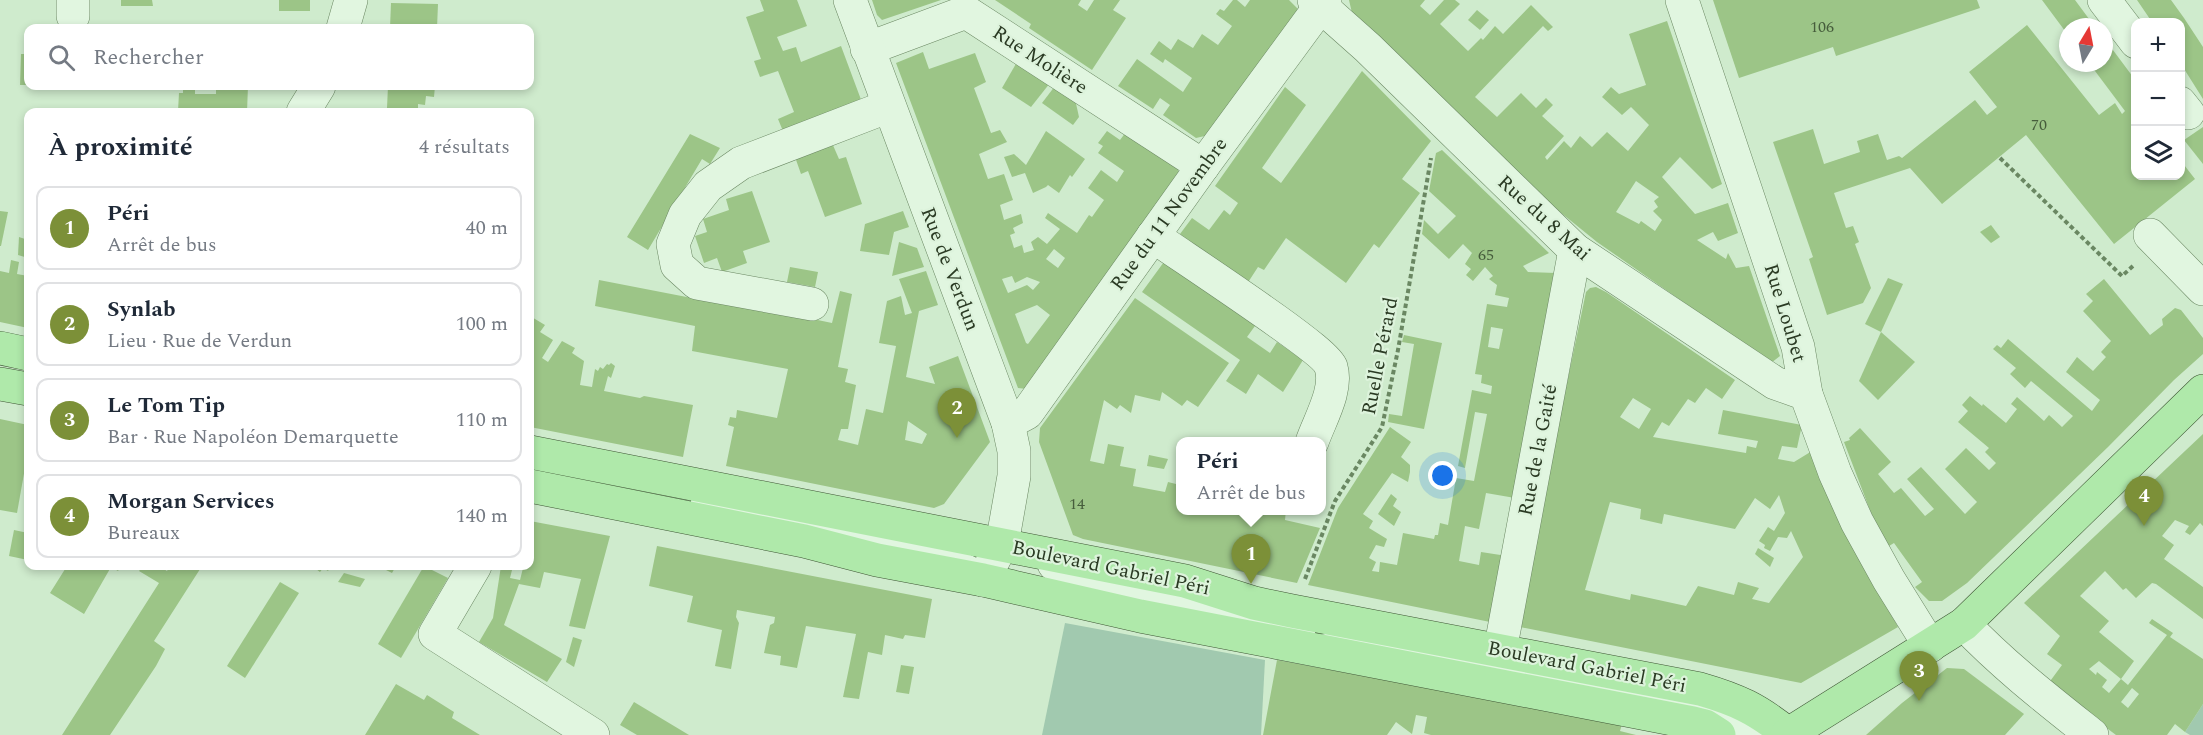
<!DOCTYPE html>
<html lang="fr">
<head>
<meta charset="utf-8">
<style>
  body { margin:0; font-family:Spectral,serif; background:#f2f2f3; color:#1f2937 }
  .controls { position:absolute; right:18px; top:18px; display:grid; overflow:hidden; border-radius:12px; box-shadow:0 3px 9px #0003 }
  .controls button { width:54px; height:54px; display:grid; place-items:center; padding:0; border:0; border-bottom:2px solid #e0e1e3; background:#fff; color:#1f2937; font:30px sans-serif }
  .compass { position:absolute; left:2059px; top:18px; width:54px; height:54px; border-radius:50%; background:#fff; box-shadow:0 3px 9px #0003; rotate:10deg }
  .you { position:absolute; left:1443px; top:476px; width:21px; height:21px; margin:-15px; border:4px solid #fff; border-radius:50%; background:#1a73e8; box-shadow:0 0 0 9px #1a73e833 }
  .badge { display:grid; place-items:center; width:39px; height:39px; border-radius:50%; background:#7c9038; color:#fff; font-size:20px; font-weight:700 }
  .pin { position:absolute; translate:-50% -50px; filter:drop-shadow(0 2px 3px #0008) }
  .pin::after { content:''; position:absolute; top:32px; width:21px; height:18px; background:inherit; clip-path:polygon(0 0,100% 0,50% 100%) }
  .popup { position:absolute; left:1176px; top:437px; width:150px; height:78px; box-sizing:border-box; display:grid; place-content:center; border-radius:12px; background:#fff; filter:drop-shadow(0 2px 4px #0005); font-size:20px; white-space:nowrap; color:#747a83 }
  .popup b { font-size:22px; color:#1f2937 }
  .popup::after { content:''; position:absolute; left:50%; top:100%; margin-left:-12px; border:12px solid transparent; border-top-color:#fff }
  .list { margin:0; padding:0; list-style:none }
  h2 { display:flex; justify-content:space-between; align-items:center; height:78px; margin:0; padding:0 24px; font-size:26px }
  h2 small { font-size:20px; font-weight:400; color:#747a83 }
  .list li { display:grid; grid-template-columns:39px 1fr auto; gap:18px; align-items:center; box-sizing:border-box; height:84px; margin:0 12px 12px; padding:0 12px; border:2px solid #e0e1e3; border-radius:12px }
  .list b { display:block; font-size:22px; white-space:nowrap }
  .list p { margin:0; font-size:20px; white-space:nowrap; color:#747a83 }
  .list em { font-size:20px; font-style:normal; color:#747a83 }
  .icon { flex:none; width:33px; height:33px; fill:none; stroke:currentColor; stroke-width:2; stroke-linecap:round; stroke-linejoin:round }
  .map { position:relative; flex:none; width:2203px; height:735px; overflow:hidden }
  .search { position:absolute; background:#fff; box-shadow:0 3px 9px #0003; left:24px; top:24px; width:510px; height:66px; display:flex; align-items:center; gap:15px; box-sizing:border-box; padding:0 21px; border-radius:12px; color:#747a83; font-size:22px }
  .panel { position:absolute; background:#fff; box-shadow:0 3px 9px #0003; left:24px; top:108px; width:510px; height:462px; border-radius:12px }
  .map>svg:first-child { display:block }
  .green { fill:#a1c9af }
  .building { fill:#9cc587; fill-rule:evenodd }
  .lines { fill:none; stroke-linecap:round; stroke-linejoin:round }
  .minor-casing { stroke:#6a8762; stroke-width:34 }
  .major-casing { stroke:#3f5635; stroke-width:34 }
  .path { stroke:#6a8762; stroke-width:4; stroke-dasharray:4.5 3; stroke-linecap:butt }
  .minor { stroke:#e1f6e0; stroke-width:33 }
  .major { stroke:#afe9aa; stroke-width:33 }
  .labels { text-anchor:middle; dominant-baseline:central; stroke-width:4.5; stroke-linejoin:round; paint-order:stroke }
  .number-label { font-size:16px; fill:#465d3c }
  .street-label { font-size:20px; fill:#2a3a23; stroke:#ddf3dc }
</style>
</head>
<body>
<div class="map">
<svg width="2203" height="735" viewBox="0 0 2203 735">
  <rect width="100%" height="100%" fill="#cfebcd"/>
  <g class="green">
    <polygon points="1065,623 1265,660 1261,735 1042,735"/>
    <polygon points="2203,704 2203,735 2190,735 2185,732"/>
  </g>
  <g class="building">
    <polygon points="121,0 152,0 153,6 121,6"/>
    <rect x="279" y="0" width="31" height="11"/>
    <polygon points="760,0 797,0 807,26 777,37 783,51 796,47 801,62 841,46 863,105 785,136 778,119 794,112 778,71 760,77 754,61 761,59 746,17 764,11"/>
    <polygon points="872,0 941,0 882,20 877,15"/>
    <polygon points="995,0 1081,0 1078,5 1087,11 1094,0 1120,0 1113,10 1126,18 1092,70 1029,28 1031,24"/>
    <polygon points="1233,0 1237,0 1245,7 1250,0 1289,0 1298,9 1209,135 1196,138 1163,115 1170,105 1160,98 1153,109 1118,86 1137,59 1183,92 1192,78 1165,59 1163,63 1150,54 1159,41 1171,50 1178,39 1193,48 1202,34 1218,45 1232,26 1216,14 1220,9 1224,11"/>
    <path d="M1349,0h76l-5,6 10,9 14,-15h11l5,4 -20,20 28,27 13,-13 2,2 12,-14 8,8 28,-29 22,22 -5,4 -5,-5 -68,71 22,20 24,-24 15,15 10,-10 7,7 -11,11 22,20 -19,21 2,3 17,-19 7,7 9,-12 12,11 15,-15 21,19 21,-26 -18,-18 -9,8 -20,-18 9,-10 8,7 27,-9 -17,-51 38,-13 55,163 -10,5 -32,-32 -18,20 33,37 33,-11 10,30 -20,8 -5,-9 -16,8 29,19 2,-6 8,15 13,-2 31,90 -9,7 -174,-121 -53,-43 -192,-186zM1636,181l23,16 -5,4 4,6 -5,4 9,9 -7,11 -14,-10 -2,3 -23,-12z"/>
    <polygon points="1713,0 1977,0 1980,8 1836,56 1833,47 1739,78"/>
    <polygon points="2042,0 2075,0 2095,27 2068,27 2068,35"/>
    <polygon points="2137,0 2171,0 2184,18 2203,47 2203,99 2181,64 2181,22 2152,22"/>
    <polygon points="391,3 438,4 437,28 390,28"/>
    <polygon points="1477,10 1489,20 1480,30 1468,20"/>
    <polygon points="2027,25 2099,115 2115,103 2122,114 2125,111 2089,63 2104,63 2104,38 2136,81 2136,101 2133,103 2136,106 2136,176 2181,176 2181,161 2195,179 2114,244 2026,135 1942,204 1910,168 1834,193 1846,228 1853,226 1859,242 1855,244 1871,288 1863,303 1827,315 1809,259 1813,257 1773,142 1813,129 1824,164 1860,152 1857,141 1878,134 1887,160 1899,156 1902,158 1975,100 1987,115 1997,107 1969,72"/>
    <path d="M923,52l6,17 46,-16 11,29 -12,6 17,45 9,-3 7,12 -28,12 9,25 16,-5 9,26 -13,5 4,15 17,-6 2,9 -10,5 2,5 -5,2 4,13 8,-3 2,8 10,-3 -3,-8 7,-5 9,7 13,-15 -15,-11 3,-5 29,20 12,-18 3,2 12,-17 -16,-12 13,-18 16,12 7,-11 -26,-18 5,-7 -5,-3 9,-12 13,9 6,-8 51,32 2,11 -152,214 -9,-1 -122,-325zM1054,249l11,9 -7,10 -12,-9zM1012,276l3,7 12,-6 13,5 -7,8 -6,-5 -19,8 -6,-14zM1037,305l13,10 -22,29 -2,-1 -11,-29z"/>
    <polygon points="21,54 28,54 28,85 20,85"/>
    <polygon points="1017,62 1050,83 1031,107 1002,88"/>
    <polygon points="1362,71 1431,141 1402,179 1420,193 1379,248 1374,244 1346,283 1286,238 1264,270 1258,267 1245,287 1180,234 1192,218 1209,230 1224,210 1230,215 1238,203 1215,186 1285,87 1306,105 1262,168 1281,183"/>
    <polygon points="183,86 195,86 195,94 216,94 216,86 248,86 247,112 178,111 179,93 183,93"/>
    <polygon points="388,86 435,86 434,97 426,96 425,105 418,104 418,110 387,108"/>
    <polygon points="1055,86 1075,99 1079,117 1073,125 1042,103"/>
    <rect x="40" y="110" width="27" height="2"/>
    <polygon points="2203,127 2203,164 2184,140"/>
    <polygon points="1046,131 1085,159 1072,177 1070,175 1059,193 1048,185 1046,187 1033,193 1025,173 1012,177 1004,157 1014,154 1026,165"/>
    <polygon points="690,134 720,148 710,164 702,159 648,250 627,237"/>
    <polygon points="832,143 839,159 846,157 862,204 825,217 808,171 801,174 795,157"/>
    <path d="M1442,150l107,103 -26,13 5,6 28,1 -41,225 -29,-5 -7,36 -14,-3 -6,35 20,4 2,-13 26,4 -12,67 -187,-38 30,-77 52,-81 21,15 -10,15 9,8v7l-2,10 -16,-9 -29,41 10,7 -4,7 18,11 -3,8 -8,-2 -7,13 7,4 -4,9 7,1 1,-10 17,3 6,-32 31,6 1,-4h3l2,-12 8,2 8,-47 18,3 13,-67 -12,-2 -10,56 -7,-2 14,-76 19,4 1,-8 -11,-3 1,-8 -7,-1 12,-70 20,3 2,-9 -14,-3 2,-10 -8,-6 4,-3 -8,-9 -12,14 -7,-6 5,-6 -6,-5 7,-11 -9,-9 -14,15 -27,-25 2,-14 14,14 18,-18 -27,-25 7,-38zM1491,327l12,2 -4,20 -11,-2z"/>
    <polygon points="752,191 770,242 743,251 747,263 722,272 717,258 704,263 695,236 707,232 703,219 729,210 726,199"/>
    <polygon points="0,211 8,212 1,246 0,246"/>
    <polygon points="903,211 909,227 894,232 889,255 860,251 865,224"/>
    <polygon points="1991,225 2000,237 1991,243 1980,232"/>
    <polygon points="19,237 28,240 28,258 18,255"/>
    <polygon points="899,242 917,248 924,267 892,276"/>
    <polygon points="1169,255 1260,319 1247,337 1270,353 1277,342 1303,360 1283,392 1258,374 1246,394 1226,381 1240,360 1142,292"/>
    <polygon points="11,260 19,262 17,274 28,276 28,328 0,322 0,271 9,273"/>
    <polygon points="790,267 818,272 815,287 787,282"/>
    <path d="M926,271l12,34 -19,6 -13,66 29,7 -6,-17 29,-11 32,86 -46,62 -10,4 -208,-42 8,-39 -6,-2 2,-8 6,1 1,-8 40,8 11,-49 -96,-18 3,-25 -100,-20 4,-26 165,32 1,-3 67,14 8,-32 12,3 -14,73 10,2 -3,13 11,3 -8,44h-7l-3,11 20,5 8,-36 17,4 13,-67 -17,-3 8,-42 14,-5 4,19 7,-2 -13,-34zM908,421l19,13 -5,10 -17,-4z"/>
    <polygon points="1888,278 1903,284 1881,332 1865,324"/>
    <polygon points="2104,279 2150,335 2163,325 2162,319 2175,308 2181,310 2203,338 2203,354 2174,380 2108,447 1967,583 1942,601 1929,601 1915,587 1922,582 1894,543 1889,546 1873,518 1844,442 1850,440 1849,438 1860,428 1891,462 1878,474 1894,493 1901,488 1925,516 1934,509 1907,479 1921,467 1965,514 1977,502 1945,469 1966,448 1989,470 1996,463 1985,452 1989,448 1958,422 1968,411 1962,405 1970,396 1982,406 1983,404 2006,423 2017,409 2011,404 2017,397 2044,421 2049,415 2062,427 2073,416 2031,381 2025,388 2010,374 2016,368 1993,349 1997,345 2001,348 2008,339 2092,411 2100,400 2066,372 2077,357 2093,371 2106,357 2101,352 2111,341 2083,311 2093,301 2086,294"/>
    <path d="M1596,287l10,5 129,88 -13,19 -16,-11 -11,15 -7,-4 -19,27 -7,-4 -9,15 93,16 1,-7 9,2 2,-7 -40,-7 5,-24 79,15 -5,23 -15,-2 -4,13 16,3 18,-11 22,58 64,118 -97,56 -281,-56 -3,-4 69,-331 4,-4zM1633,398l18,11 -12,20 -19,-12zM1779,495l6,18 -11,18 -6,-4 -9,14 6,4 -1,3 6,3 8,-14 9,1 4,-7 12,26 -34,46 -17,-4 7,-11 -21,-6 -4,13 -36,-9 -12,20 -55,-12 -1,6 -45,-10 25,-88 31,7 -1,10 22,5 2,-10 71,15 20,-31 15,11z"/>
    <polygon points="1135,298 1229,363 1198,407 1187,400 1182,406 1162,392 1160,401 1135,395 1131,413 1120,405 1117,409 1104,400 1090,461 1104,464 1108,444 1124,447 1120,466 1136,469 1133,486 1165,492 1168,482 1180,485 1180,510 1286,510 1285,520 1320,528 1297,583 1083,539 1073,535 1039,442 1040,428"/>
    <polygon points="530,316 545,325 540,332 553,340 542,358 548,362 562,341 575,348 572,353 584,361 580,385 592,387 595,369 598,371 600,367 603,369 607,364 609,365 611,363 615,366 611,378 608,376 604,391 640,398 644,396 693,405 683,457 530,427"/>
    <polygon points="1881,332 1915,362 1878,400 1859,381"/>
    <polygon points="1404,335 1442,343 1424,429 1388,422 1389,414 1402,416 1414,344 1402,342"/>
    <polygon points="0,419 28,425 28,451 17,513 0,510"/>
    <path d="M2203,434v92l-3,-3 -10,12 -5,-3 4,-6 -14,-6 -13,16 12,9 -10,14 39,28v32l-47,-35 -4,-1 -16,15 -10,-10 -3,2 -18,-19 -25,25 29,25 -10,11 35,29 -13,18 -22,-18 -10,8 7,6 1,-3 10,8 -5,7 7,6 12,-14 7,6 39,-50 -18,-12 3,-4 21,14 -3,4 33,22v45l-18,28 -10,-8 -8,11h-51l-68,-51 14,-19 -15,-11 13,-18 -36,-33zM2132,688l7,6 -11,14 -7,-6z"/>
    <polygon points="1149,455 1168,459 1164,469 1147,466"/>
    <polygon points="1391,494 1397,499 1393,506 1401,512 1394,526 1378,514"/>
    <polygon points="530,521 610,536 585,629 569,626 581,579 544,572 540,588 519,584 504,625 562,659 547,682 479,642 493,618 501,566 513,566 510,578 520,580 523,568 516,566 530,566"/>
    <polygon points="14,530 28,533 28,560 9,556"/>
    <polygon points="657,546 932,599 925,638 905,635 903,639 885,635 882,655 868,652 859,699 843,697 856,634 806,626 797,668 780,665 781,656 764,653 770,625 774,623 775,617 737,610 736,617 739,623 731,669 715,666 722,630 687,622 693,596 649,586"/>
    <polygon points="1758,548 1774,558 1770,567 1755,554"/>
    <polygon points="67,566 121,566 118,571 111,567 84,614 50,593"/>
    <polygon points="143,566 159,566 167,571 170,566 202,566 154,641 165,649 156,666 110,735 62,735 159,583 139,571"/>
    <polygon points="318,566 331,566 328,571 323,568 320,572 316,569"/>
    <polygon points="378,566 396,566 392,573"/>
    <polygon points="424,566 448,578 401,658 378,644"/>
    <polygon points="344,573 365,579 360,587 338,582"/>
    <polygon points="280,582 299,593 245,678 227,666"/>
    <polygon points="573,637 582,640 574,667 566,662"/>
    <polygon points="1277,660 1622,724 1620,731 1636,735 1431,735 1424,733 1427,717 1416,715 1412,734 1396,722 1387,735 1263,735"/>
    <polygon points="901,665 914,667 909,694 896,692"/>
    <polygon points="1947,668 1964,669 2024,714 2005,735 1866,735 1902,703"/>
    <polygon points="396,684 424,700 427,695 454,712 452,718 480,735 365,735"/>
    <polygon points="634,702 689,735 637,735 620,725"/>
  </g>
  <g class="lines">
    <g class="minor-casing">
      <g id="minor">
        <polyline points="1314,0 1368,48 1575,250 1775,383 1806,394"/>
        <polyline points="1682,0 1798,347 1806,394 1835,473 1857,522 1889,580 1930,646"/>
        <polyline points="2104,0 2136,42"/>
        <polyline points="73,16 73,0"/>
        <polyline points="343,28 351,0"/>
        <polyline points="867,49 966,12 1203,166"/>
        <polyline points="2180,103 2188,113"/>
        <polyline points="303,112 319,86"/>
        <polyline points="2150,235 2203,289"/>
        <path d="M1153,236c25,18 172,113 178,131 7,23 -11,52 -19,75"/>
        <polyline points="812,304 697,283 677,265 673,244 685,215 708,186 741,163 889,106"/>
        <polyline points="1008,423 1027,413 1203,166 1325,0"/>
        <polyline points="707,505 910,542 983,580 1002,544 1014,476 1014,451 1008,423 850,0"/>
        <polyline points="1054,564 1143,599 1299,629"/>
        <polyline points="475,566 435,634 593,735"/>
        <path d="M1964,624c39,41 84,76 128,111"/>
        <path d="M1324,651l45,-8 316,60c24,6 45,14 63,32"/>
        <polyline points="1500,651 1575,250"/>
      </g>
    </g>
    <g class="major-casing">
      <g id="major">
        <polyline points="0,348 28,354"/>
        <polyline points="0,384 28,389"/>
        <path d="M530,452l655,129 69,22 38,8 408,78c38,11 57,20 88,45"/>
        <polyline points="530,486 804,541 877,560 983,580 1140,616 1693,723 1705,726 1719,735"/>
        <polyline points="1787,735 1964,624 2203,391"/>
      </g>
    </g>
    <g class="path">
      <polyline points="2000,158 2122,276 2133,266"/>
      <polyline points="1305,579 1335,501 1382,427 1398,350 1431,158"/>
    </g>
    <use href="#minor" class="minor"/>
    <use href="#major" class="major"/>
  </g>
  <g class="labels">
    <g class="number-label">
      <text x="1822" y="27">106</text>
      <text x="2039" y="125">70</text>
      <text x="1486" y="255">65</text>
      <text x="1077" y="504">14</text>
    </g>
    <g class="street-label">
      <text transform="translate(1040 60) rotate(33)">Rue Molière</text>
      <text transform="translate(1169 214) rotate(-54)">Rue du 11 Novembre</text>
      <text transform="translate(1544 218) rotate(42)">Rue du 8 Mai</text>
      <text transform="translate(950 269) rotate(69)">Rue de Verdun</text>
      <text transform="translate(1785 313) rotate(73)">Rue Loubet</text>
      <text transform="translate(1380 356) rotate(-79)">Ruelle Pérard</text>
      <text transform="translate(1538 450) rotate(-79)">Rue de la Gaité</text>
      <text transform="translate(1111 568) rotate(12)">Boulevard Gabriel Péri</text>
      <text transform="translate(1587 667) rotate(11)">Boulevard Gabriel Péri</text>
    </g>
  </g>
</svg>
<div class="controls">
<button>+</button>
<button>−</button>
<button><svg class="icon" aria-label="layers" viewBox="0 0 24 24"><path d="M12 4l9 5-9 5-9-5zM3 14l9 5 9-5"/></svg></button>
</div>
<svg class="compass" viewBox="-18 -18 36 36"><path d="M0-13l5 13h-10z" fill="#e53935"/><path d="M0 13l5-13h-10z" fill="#747a83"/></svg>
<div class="you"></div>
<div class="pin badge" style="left:1251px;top:584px">1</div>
<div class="popup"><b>Péri</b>Arrêt de bus</div>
<div class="pin badge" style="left:957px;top:438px">2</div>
<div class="pin badge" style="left:1919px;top:701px">3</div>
<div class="pin badge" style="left:2144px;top:526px">4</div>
<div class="search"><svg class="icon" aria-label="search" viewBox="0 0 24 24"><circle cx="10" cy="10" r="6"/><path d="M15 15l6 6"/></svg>Rechercher</div>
<section class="panel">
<h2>À proximité<small>4 résultats</small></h2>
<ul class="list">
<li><span class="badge">1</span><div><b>Péri</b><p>Arrêt de bus</p></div><em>40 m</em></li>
<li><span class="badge">2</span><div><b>Synlab</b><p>Lieu · Rue de Verdun</p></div><em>100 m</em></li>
<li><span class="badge">3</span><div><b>Le Tom Tip</b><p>Bar · Rue Napoléon Demarquette</p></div><em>110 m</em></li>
<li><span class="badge">4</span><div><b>Morgan Services</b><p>Bureaux</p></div><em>140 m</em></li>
</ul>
</section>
</div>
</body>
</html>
